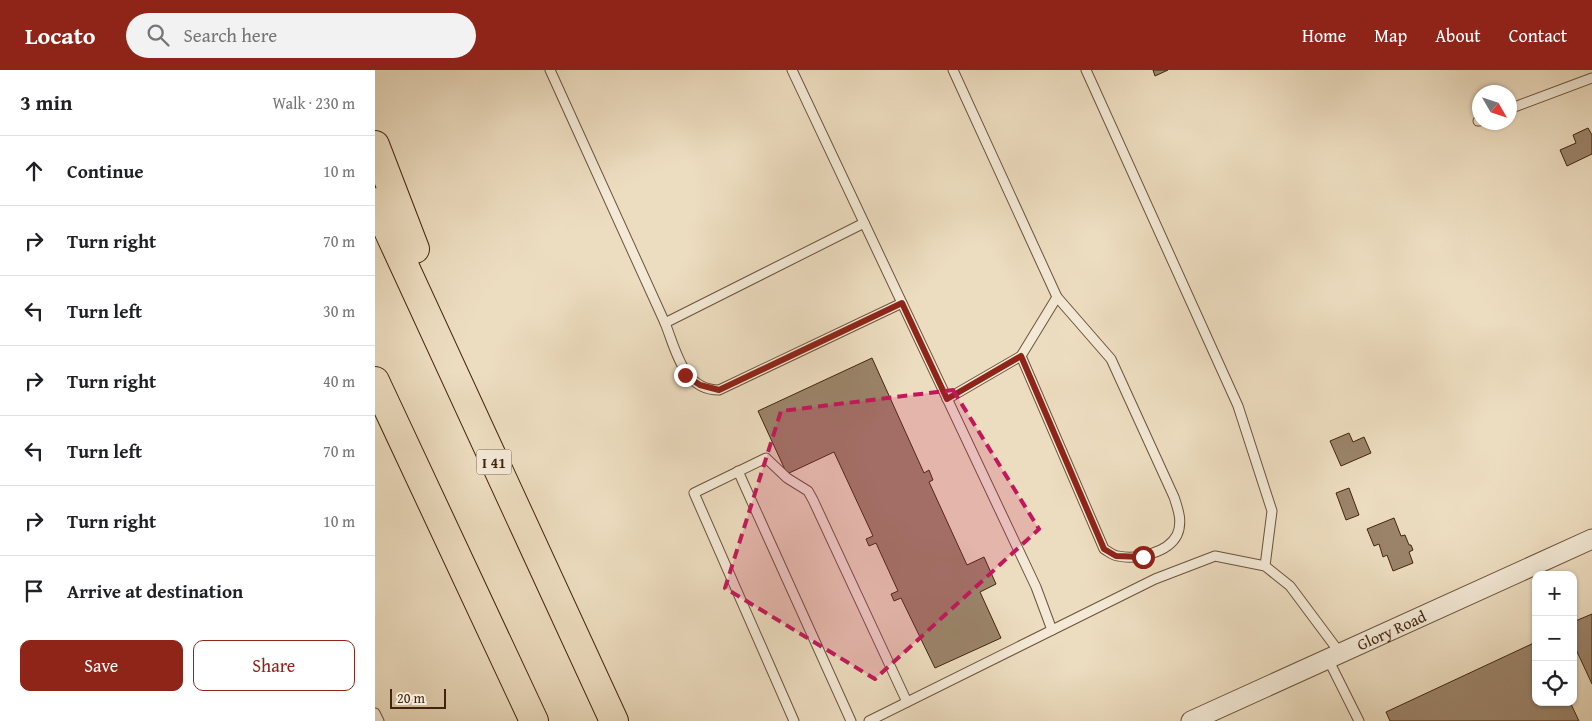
<!DOCTYPE html>
<html lang="en">
<head>
<meta charset="utf-8">
<style>
  body { margin:0; font-family:"Gentium Book Plus",serif; background:#f2f2f2; color:#202124 }
  .controls { position:absolute; right:15px; bottom:15px; display:grid; overflow:hidden; border-radius:10px; box-shadow:0 1px 4px #0004 }
  .controls button { width:45px; height:45px; display:grid; place-items:center; padding:0; border:0; border-bottom:1px solid #e0e0e0; background:#fff; color:#202124; font:25px sans-serif }
  .compass { position:absolute; left:1097px; top:15px; width:45px; height:45px; border-radius:50%; background:#fff; box-shadow:0 1px 4px #0004; rotate:129deg }
  .scale { position:absolute; left:15px; bottom:12px; width:56px; box-sizing:border-box; padding-left:5px; border:2px solid #42240d; border-top:0; font-size:14px; line-height:18px; white-space:nowrap; color:#42240d; -webkit-text-stroke:4px #f3e9d6; paint-order:stroke }
  .stop { position:absolute; width:15px; height:15px; margin:-11px; border:4px solid #8f2418; border-radius:50%; background:#fff }
  .stop.end { background:#8f2418; border-color:#fff; box-shadow:0 1px 5px #0008 }
  .list { margin:0; padding:0; list-style:none }
  h2 { display:flex; justify-content:space-between; align-items:center; height:65px; margin:0; padding:0 20px; font-size:21px }
  h2 small { font-size:16px; font-weight:400; color:#757577 }
  .list li { display:grid; grid-template-columns:32px 1fr auto; gap:15px; align-items:center; box-sizing:border-box; height:70px; padding:0 20px; border-top:1px solid #e0e0e0 }
  .list b { display:block; font-size:19px; white-space:nowrap }
  .list em { font-size:16px; font-style:normal; color:#757577 }
  .actions { display:flex; gap:10px; padding:15px 20px }
  .actions a { flex:1; padding:11px 0; border:1px solid #8f2418; border-radius:10px; text-align:center; font-size:18px; color:#8f2418 }
  .actions .main { background:#8f2418; color:#fff }
  .icon { flex:none; width:28px; height:28px; fill:none; stroke:currentColor; stroke-width:2; stroke-linecap:round; stroke-linejoin:round }
  .map { position:relative; flex:none; width:1217px; height:651px; overflow:hidden }
  header { display:flex; align-items:center; gap:30px; box-sizing:border-box; height:70px; padding:0 25px; background:#8f2418; color:#fff }
  header strong { font-size:24px }
  nav { display:flex; gap:28px; margin-inline-start:auto; font-size:18px }
  .search { width:350px; height:45px; background:#f2f2f2; display:flex; align-items:center; gap:12px; box-sizing:border-box; padding:0 18px; border-radius:28px; color:#757577; font-size:19px }
  main { display:flex }
  aside { flex:1; background:#fff }
  .map>svg:first-child { display:block }
  .building { fill:#9b846a; stroke:#42240d }
  .lines { fill:none; stroke-linecap:round; stroke-linejoin:round }
  .lane-casing { stroke:#6d523a; stroke-width:11 }
  .street-casing { stroke:#6d523a; stroke-width:21 }
  .highway-casing { stroke:#42240d; stroke-width:30 }
  .lane { stroke:#f3e9d6; stroke-width:9 }
  .street { stroke:#f3e9d6; stroke-width:19 }
  .highway { stroke:#edddc0; stroke-width:28 }
  .route { stroke:#8f2418; stroke-width:6 }
  .marked { fill:#c2185b; fill-opacity:0.2; stroke:#c2185b; stroke-width:4; stroke-dasharray:10 6; stroke-linejoin:round }
  .labels { text-anchor:middle; dominant-baseline:central; stroke-width:4; stroke-linejoin:round; paint-order:stroke }
  .shield { fill:#f3e9d6; stroke:#775f49; stroke-width:1 }
  .shield-label { font-size:15px; font-weight:bold; fill:#42240d }
  .street-label { font-size:16px; fill:#42240d; stroke:#f3e9d6 }
</style>
</head>
<body>
<header>
<strong>Locato</strong>
<div class="search"><svg class="icon" aria-label="search" viewBox="0 0 24 24"><circle cx="10" cy="10" r="6"/><path d="M15 15l6 6"/></svg>Search here</div>
<nav><a>Home</a><a>Map</a><a>About</a><a>Contact</a></nav>
</header>
<main>
<aside>
<h2>3 min<small>Walk · 230 m</small></h2>
<ul class="list">
<li><svg class="icon" aria-label="ahead" viewBox="0 0 24 24"><path d="M12 20V5M6 11l6-6 6 6"/></svg><div><b>Continue</b></div><em>10 m</em></li>
<li><svg class="icon" aria-label="right" viewBox="0 0 24 24"><path d="M7 20v-9h11M14 6l5 5-5 5"/></svg><div><b>Turn right</b></div><em>70 m</em></li>
<li><svg class="icon" aria-label="left" viewBox="0 0 24 24"><path d="M17 20v-9H6M10 6l-5 5 5 5"/></svg><div><b>Turn left</b></div><em>30 m</em></li>
<li><svg class="icon" aria-label="right" viewBox="0 0 24 24"><path d="M7 20v-9h11M14 6l5 5-5 5"/></svg><div><b>Turn right</b></div><em>40 m</em></li>
<li><svg class="icon" aria-label="left" viewBox="0 0 24 24"><path d="M17 20v-9H6M10 6l-5 5 5 5"/></svg><div><b>Turn left</b></div><em>70 m</em></li>
<li><svg class="icon" aria-label="right" viewBox="0 0 24 24"><path d="M7 20v-9h11M14 6l5 5-5 5"/></svg><div><b>Turn right</b></div><em>10 m</em></li>
<li><svg class="icon" aria-label="arrive" viewBox="0 0 24 24"><path d="M6 21V4h12l-3 4 3 4H6"/></svg><div><b>Arrive at destination</b></div></li>
</ul>
<div class="actions"><a class="main">Save</a><a>Share</a></div>
</aside>
<div class="map">
<svg width="1217" height="651" viewBox="0 0 1217 651">
  <rect width="100%" height="100%" fill="#edddc0"/>
  <filter id="stains"><feTurbulence type="fractalNoise" baseFrequency=".004" numOctaves="4"/><feColorMatrix values="0 0 0 0 .2 0 0 0 0 .09 0 0 0 0 .02 0 0 0 .5 -.17"/></filter>
  <radialGradient id="worn" r=".72"><stop offset=".6" stop-color="#630" stop-opacity="0"/><stop offset="1" stop-color="#630" stop-opacity=".3"/></radialGradient>
  <g class="building">
    <polygon points="778,0 793,0 780,6"/>
    <polygon points="1213,58 1217,65 1217,84 1192,96 1185,80 1201,73 1198,65"/>
    <polygon points="497,288 549,403 554,400 558,410 554,412 592,495 609,487 621,514 605,522 626,568 560,598 526,528 519,531 516,524 523,521 501,473 494,476 491,469 498,466 459,382 412,404 383,341"/>
    <polygon points="974,363 978,372 989,367 996,383 966,396 955,371"/>
    <polygon points="974,418 984,445 971,450 961,423"/>
    <polygon points="1019,448 1026,466 1030,465 1034,475 1036,475 1038,480 1034,482 1038,493 1018,501 1012,485 1008,487 1004,474 999,476 992,459"/>
    <polygon points="1217,544 1217,614 1198,573 1198,552"/>
    <polygon points="1161,572 1161,632 1195,632 1204,651 1015,651 1011,642"/>
  </g>
  <g class="lines">
    <g class="lane-casing">
      <g id="lane">
        <polyline points="175,0 290,253 489,153"/>
        <polyline points="417,0 661,517 677,560"/>
        <polyline points="711,0 863,336 897,441 890,496"/>
        <polyline points="1134,39 1217,8"/>
        <polyline points="1103,51 1104,51"/>
        <path d="M290,253c11,27 18,67 54,67l183,-87"/>
        <polyline points="646,286 682,227"/>
        <path d="M572,329l74,-43 83,193c4,2 9,7 14,7 18,4 50,-3 59,-21 6,-13 1,-26 -3,-38l-63,-138 -54,-62 -104,-227"/>
        <polyline points="363,401 476,651"/>
        <polyline points="953,589 984,651"/>
        <polyline points="0,643 4,651"/>
        <polyline points="419,651 319,423 391,388 412,408 433,421 438,430 532,632"/>
        <polyline points="494,651 780,509 840,486 890,496 915,516 965,583"/>
      </g>
    </g>
    <g class="street-casing">
      <g id="street">
        <path id="s1" d="M816,651l401,-182"/>
      </g>
    </g>
    <g class="highway-casing">
      <g id="highway">
        <polyline points="0,75 40,179"/>
        <polyline points="0,132 239,651"/>
        <polyline points="0,311 159,651"/>
      </g>
    </g>
    <use href="#lane" class="lane"/>
    <use href="#street" class="street"/>
    <use href="#highway" class="highway"/>
  </g>
  <g class="lines">
    <polyline class="route" points="310,305 325,315 344,320 527,233 572,329 646,286 729,479 741,486 768,487"/>
  </g>
  <path class="marked" d="M578,320l86,139 -164,150 -150,-91 56,-177z"/>
  <g class="labels">
    <rect class="shield" x="101.5" y="379.5" width="35" height="25" rx="4"/>
    <g class="shield-label">
      <text x="119" y="392">I 41</text>
    </g>
    <g class="street-label">
      <text stroke="none"><textPath href="#s1" startOffset="220">Glory Road</textPath></text>
    </g>
  </g>
  <rect width="100%" height="100%" filter="url(#stains)"/>
  <rect width="100%" height="100%" fill="url(#worn)"/>
</svg>
<div class="controls">
<button>+</button>
<button>−</button>
<button><svg class="icon" aria-label="locate" viewBox="0 0 24 24"><circle cx="12" cy="12" r="6"/><path d="M12 2v4M12 18v4M2 12h4M18 12h4"/></svg></button>
</div>
<svg class="compass" viewBox="-18 -18 36 36"><path d="M0-13l5 13h-10z" fill="#e53935"/><path d="M0 13l5-13h-10z" fill="#757577"/></svg>
<div class="scale">20 m</div>
<div class="stop" style="left:768px;top:487px"></div>
<div class="stop end" style="left:310px;top:305px"></div>
</div>
</main>
</body>
</html>
